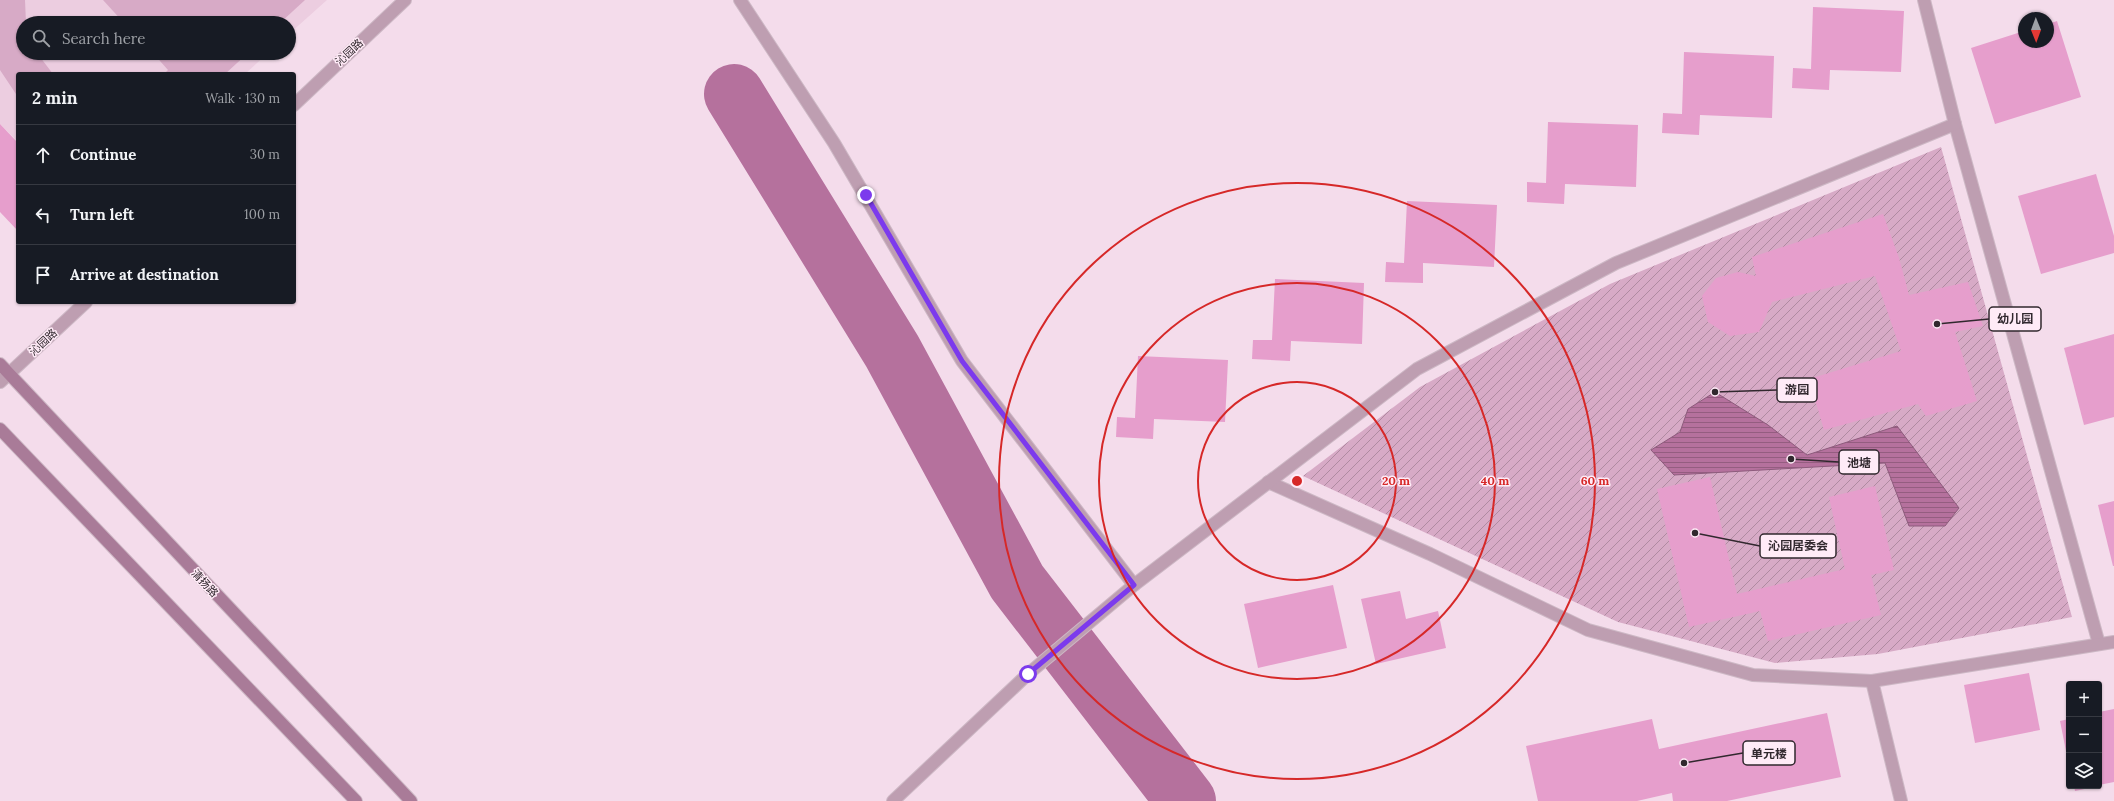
<!DOCTYPE html>
<html lang="en">
<head>
<meta charset="utf-8">
<style>
  body { margin:0; font-family:Lora,"Noto Sans SC",serif; background:#20242c; color:#f1f3f6 }
  .controls { position:absolute; right:12px; bottom:12px; display:grid; overflow:hidden; border-radius:4px; box-shadow:0 1px 3px #0004 }
  .controls button { width:36px; height:36px; display:grid; place-items:center; padding:0; border:0; border-bottom:1px solid #363941; background:#171b24; color:#f1f3f6; font:20px sans-serif }
  .compass { position:absolute; left:2018px; top:12px; width:36px; height:36px; border-radius:50%; background:#171b24; box-shadow:0 1px 3px #0004; rotate:179deg }
  .stop { position:absolute; width:12px; height:12px; margin:-9px; border:3px solid #7c3aed; border-radius:50%; background:#fff }
  .stop.end { background:#7c3aed; border-color:#fff; box-shadow:0 1px 4px #0008 }
  .list { margin:0; padding:0; list-style:none }
  h2 { display:flex; justify-content:space-between; align-items:center; height:52px; margin:0; padding:0 16px; font-size:17px }
  h2 small { font-size:13px; font-weight:400; color:#9ea1a6 }
  .list li { display:grid; grid-template-columns:26px 1fr auto; gap:12px; align-items:center; box-sizing:border-box; height:60px; padding:0 16px; border-top:1px solid #363941 }
  .list b { display:block; font-size:15px; white-space:nowrap }
  .list em { font-size:13px; font-style:normal; color:#9ea1a6 }
  .icon { flex:none; width:22px; height:22px; fill:none; stroke:currentColor; stroke-width:2; stroke-linecap:round; stroke-linejoin:round }
  .map { position:relative; flex:none; width:2114px; height:801px; overflow:hidden }
  .search { position:absolute; background:#171b24; box-shadow:0 1px 3px #0004; left:16px; top:16px; width:280px; height:44px; display:flex; align-items:center; gap:10px; box-sizing:border-box; padding:0 14px; border-radius:22px; color:#9ea1a6; font-size:15px }
  .panel { position:absolute; background:#171b24; box-shadow:0 1px 3px #0004; left:16px; top:72px; width:280px; height:232px; border-radius:4px }
  .map>svg:first-child { display:block }
  .built { fill:#eccde0 }
  .garden { fill:url(#garden-furrows) }
  .pitch { fill:#d7aac6 }
  .water { fill:url(#water-rules); stroke:#8d5b7c }
  .lines { fill:none; stroke-linecap:round; stroke-linejoin:round }
  .river { stroke:#b5719d; stroke-width:60 }
  .building { fill:#e69ecc }
  .minor-casing { stroke:#cdb8c5; stroke-width:14 }
  .tertiary-casing { stroke:#cdb8c5; stroke-width:14 }
  .secondary-casing { stroke:#cdb8c5; stroke-width:14 }
  .minor { stroke:#be9eb1; stroke-width:12 }
  .tertiary { stroke:#be9eb1; stroke-width:12 }
  .secondary { stroke:#a97b98; stroke-width:12 }
  .route { stroke:#7c3aed; stroke-width:5 }
  .ring { fill:none; stroke:#d62828; stroke-width:2 }
  .labels { text-anchor:middle; dominant-baseline:central; stroke-width:3; stroke-linejoin:round; paint-order:stroke }
  .street-label { font-size:11px; fill:#31282e; stroke:#ffebf7 }
  .centre { fill:#d62828; stroke:#ffebf7; stroke-width:2 }
  .ring-label { font-size:12px; text-anchor:middle; font-weight:bold; fill:#d62828; stroke:#ffebf7; stroke-width:3; stroke-linejoin:round; paint-order:stroke }
  .leader { fill:none; stroke:#31282e; stroke-width:1.5 }
  .callout-dot { fill:#31282e; stroke:#ffebf7; stroke-width:1.5 }
  .callout { fill:#ffebf7; stroke:#31282e; stroke-width:1.5 }
  .callout-label { font-size:12px; text-anchor:middle; font-weight:bold; fill:#31282e }
</style>
</head>
<body>
<div class="map">
<svg width="2114" height="801" viewBox="0 0 2114 801">
  <defs>
    <pattern id="garden-furrows" width="10" height="10" patternUnits="userSpaceOnUse"><rect width="10" height="10" fill="#d7aac6"/><path d="M-1 1l2-2M0 10L10 0M9 11l2-2" fill="none" stroke="#af8aa1"/></pattern>
    <pattern id="water-rules" width="6" height="5" patternUnits="userSpaceOnUse"><rect width="6" height="5" fill="#b5719d"/><path d="M0 2.5h6" fill="none" stroke="#945d80"/></pattern>
  </defs>
  <rect width="100%" height="100%" fill="#f4dceb"/>
  <polygon class="built" points="0,0 327,0 289,34 289,23 23,23 23,53 268,53 245,74 18,74 18,142 0,124"/>
  <polygon class="garden" points="1941,147 2072,617 1878,654 1775,663 1618,622 1303,476 1420,387 1610,284"/>
  <g class="pitch">
    <polygon points="0,0 25,0 26,23 23,23 23,53 37,53 53,74 18,74 18,97 0,70"/>
    <polygon points="103,0 305,0 280,23 124,23"/>
    <polygon points="153,53 248,53 225,74 164,74 168,70"/>
  </g>
  <polygon class="water" points="1715,392 1768,425 1807,455 1897,426 1959,508 1945,526 1909,526 1885,463 1674,475 1651,450 1680,432 1688,409"/>
  <g class="lines">
    <polyline class="river" points="734,94 892,351 1017,582 1186,801"/>
  </g>
  <g class="building">
    <polygon points="1813,7 1904,11 1901,72 1830,70 1829,90 1792,88 1793,68 1811,69"/>
    <polygon points="2057,21 2081,97 1995,124 1971,48 2024,31 2024,42 2048,42 2048,24"/>
    <polygon points="1684,52 1774,56 1772,118 1700,115 1699,135 1662,133 1663,113 1682,114"/>
    <polygon points="1548,122 1638,125 1636,187 1565,184 1564,204 1527,202 1527,182 1546,183"/>
    <polygon points="0,124 18,143 18,231 0,212"/>
    <polygon points="2096,174 2114,236 2114,253 2041,274 2018,196"/>
    <polygon points="1407,201 1497,205 1494,267 1423,263 1423,283 1385,282 1386,262 1404,263"/>
    <polygon points="1883,214 1899,258 1909,295 1968,282 1983,326 1955,332 1977,401 1926,416 1918,404 1824,430 1809,379 1901,351 1875,276 1772,302 1759,332 1730,336 1708,322 1702,296 1716,278 1738,272 1756,276 1752,257"/>
    <polygon points="1275,279 1364,283 1362,344 1291,341 1290,361 1252,359 1253,340 1272,340"/>
    <polygon points="2114,334 2114,417 2084,425 2064,348"/>
    <polygon points="1138,356 1228,360 1225,422 1154,419 1153,439 1116,437 1117,417 1135,418"/>
    <polygon points="1710,477 1737,594 1845,569 1829,497 1875,486 1894,570 1871,575 1881,615 1768,641 1760,611 1689,627 1657,489"/>
    <polygon points="2114,501 2114,566 2113,566 2098,505"/>
    <polygon points="1333,585 1347,648 1258,668 1244,604"/>
    <polygon points="1400,591 1406,619 1438,611 1446,648 1376,664 1361,599"/>
    <polygon points="2029,673 2040,730 1975,743 1964,685"/>
    <polygon points="2114,709 2114,782 2099,785 2099,712"/>
    <polygon points="1827,713 1841,777 1727,801 1673,801 1672,793 1637,801 1538,801 1526,746 1652,719 1659,749"/>
    <polygon points="2069,719 2069,760 2068,761 2060,721"/>
    <polygon points="2074,786 2093,786 2094,787 2075,791"/>
  </g>
  <g class="lines">
    <g class="minor-casing">
      <g id="minor">
        <polyline points="740,0 834,143 962,361 1134,585"/>
        <polyline points="1924,0 1955,124 2099,644"/>
        <polyline points="1268,482 1430,554 1588,630 1753,675 1872,681 2114,642"/>
        <polyline points="1872,681 1901,801"/>
        <polyline points="893,801 1028,674 1134,585 1417,369 1616,263 1955,124"/>
      </g>
    </g>
    <g class="tertiary-casing">
      <g id="tertiary">
        <polyline points="294,105 405,0"/>
        <polyline points="0,382 86,302"/>
      </g>
    </g>
    <g class="secondary-casing">
      <g id="secondary">
        <polyline points="0,364 411,801"/>
        <polyline points="0,429 356,801"/>
      </g>
    </g>
    <use href="#minor" class="minor"/>
    <use href="#tertiary" class="tertiary"/>
    <use href="#secondary" class="secondary"/>
  </g>
  <g class="lines">
    <polyline class="route" points="866,195 962,361 1134,585 1028,674"/>
  </g>
  <g class="ring">
    <circle cx="1297" cy="481" r="99"/>
    <circle cx="1297" cy="481" r="198"/>
    <circle cx="1297" cy="481" r="298"/>
  </g>
  <g class="labels">
    <g class="street-label">
      <text transform="translate(349 52) rotate(-43)">沁园路</text>
      <text transform="translate(43 342) rotate(-43)">沁园路</text>
      <text transform="translate(205 583) rotate(47)">清扬路</text>
    </g>
  </g>
  <circle cx="1297" cy="481" r="6" class="centre"/>
  <g class="ring-label">
    <text x="1396" y="485">20 m</text>
    <text x="1495" y="485">40 m</text>
    <text x="1595" y="485">60 m</text>
  </g>
  <path class="leader" d="M1937 324L1989 319M1715 392L1777 390M1791 459L1839 462M1695 533L1760 546M1684 763L1743 753"/>
  <g class="callout-dot">
    <circle cx="1937" cy="324" r="4"/>
    <circle cx="1715" cy="392" r="4"/>
    <circle cx="1791" cy="459" r="4"/>
    <circle cx="1695" cy="533" r="4"/>
    <circle cx="1684" cy="763" r="4"/>
  </g>
  <g class="callout">
    <rect x="1989" y="307" width="52" height="24" rx="4"/>
    <rect x="1777" y="378" width="40" height="24" rx="4"/>
    <rect x="1839" y="450" width="40" height="24" rx="4"/>
    <rect x="1760" y="534" width="76" height="24" rx="4"/>
    <rect x="1743" y="741" width="52" height="24" rx="4"/>
  </g>
  <g class="callout-label">
    <text x="2015" y="323">幼儿园</text>
    <text x="1797" y="394">游园</text>
    <text x="1859" y="467">池塘</text>
    <text x="1798" y="550">沁园居委会</text>
    <text x="1769" y="758">单元楼</text>
  </g>
</svg>
<div class="controls">
<button>+</button>
<button>−</button>
<button><svg class="icon" aria-label="layers" viewBox="0 0 24 24"><path d="M12 4l9 5-9 5-9-5zM3 14l9 5 9-5"/></svg></button>
</div>
<svg class="compass" viewBox="-18 -18 36 36"><path d="M0-13l5 13h-10z" fill="#e53935"/><path d="M0 13l5-13h-10z" fill="#9ea1a6"/></svg>
<div class="stop" style="left:1028px;top:674px"></div>
<div class="stop end" style="left:866px;top:195px"></div>
<div class="search"><svg class="icon" aria-label="search" viewBox="0 0 24 24"><circle cx="10" cy="10" r="6"/><path d="M15 15l6 6"/></svg>Search here</div>
<section class="panel">
<h2>2 min<small>Walk · 130 m</small></h2>
<ul class="list">
<li><svg class="icon" aria-label="ahead" viewBox="0 0 24 24"><path d="M12 20V5M6 11l6-6 6 6"/></svg><div><b>Continue</b></div><em>30 m</em></li>
<li><svg class="icon" aria-label="left" viewBox="0 0 24 24"><path d="M17 20v-9H6M10 6l-5 5 5 5"/></svg><div><b>Turn left</b></div><em>100 m</em></li>
<li><svg class="icon" aria-label="arrive" viewBox="0 0 24 24"><path d="M6 21V4h12l-3 4 3 4H6"/></svg><div><b>Arrive at destination</b></div></li>
</ul>
</section>
</div>
</body>
</html>
